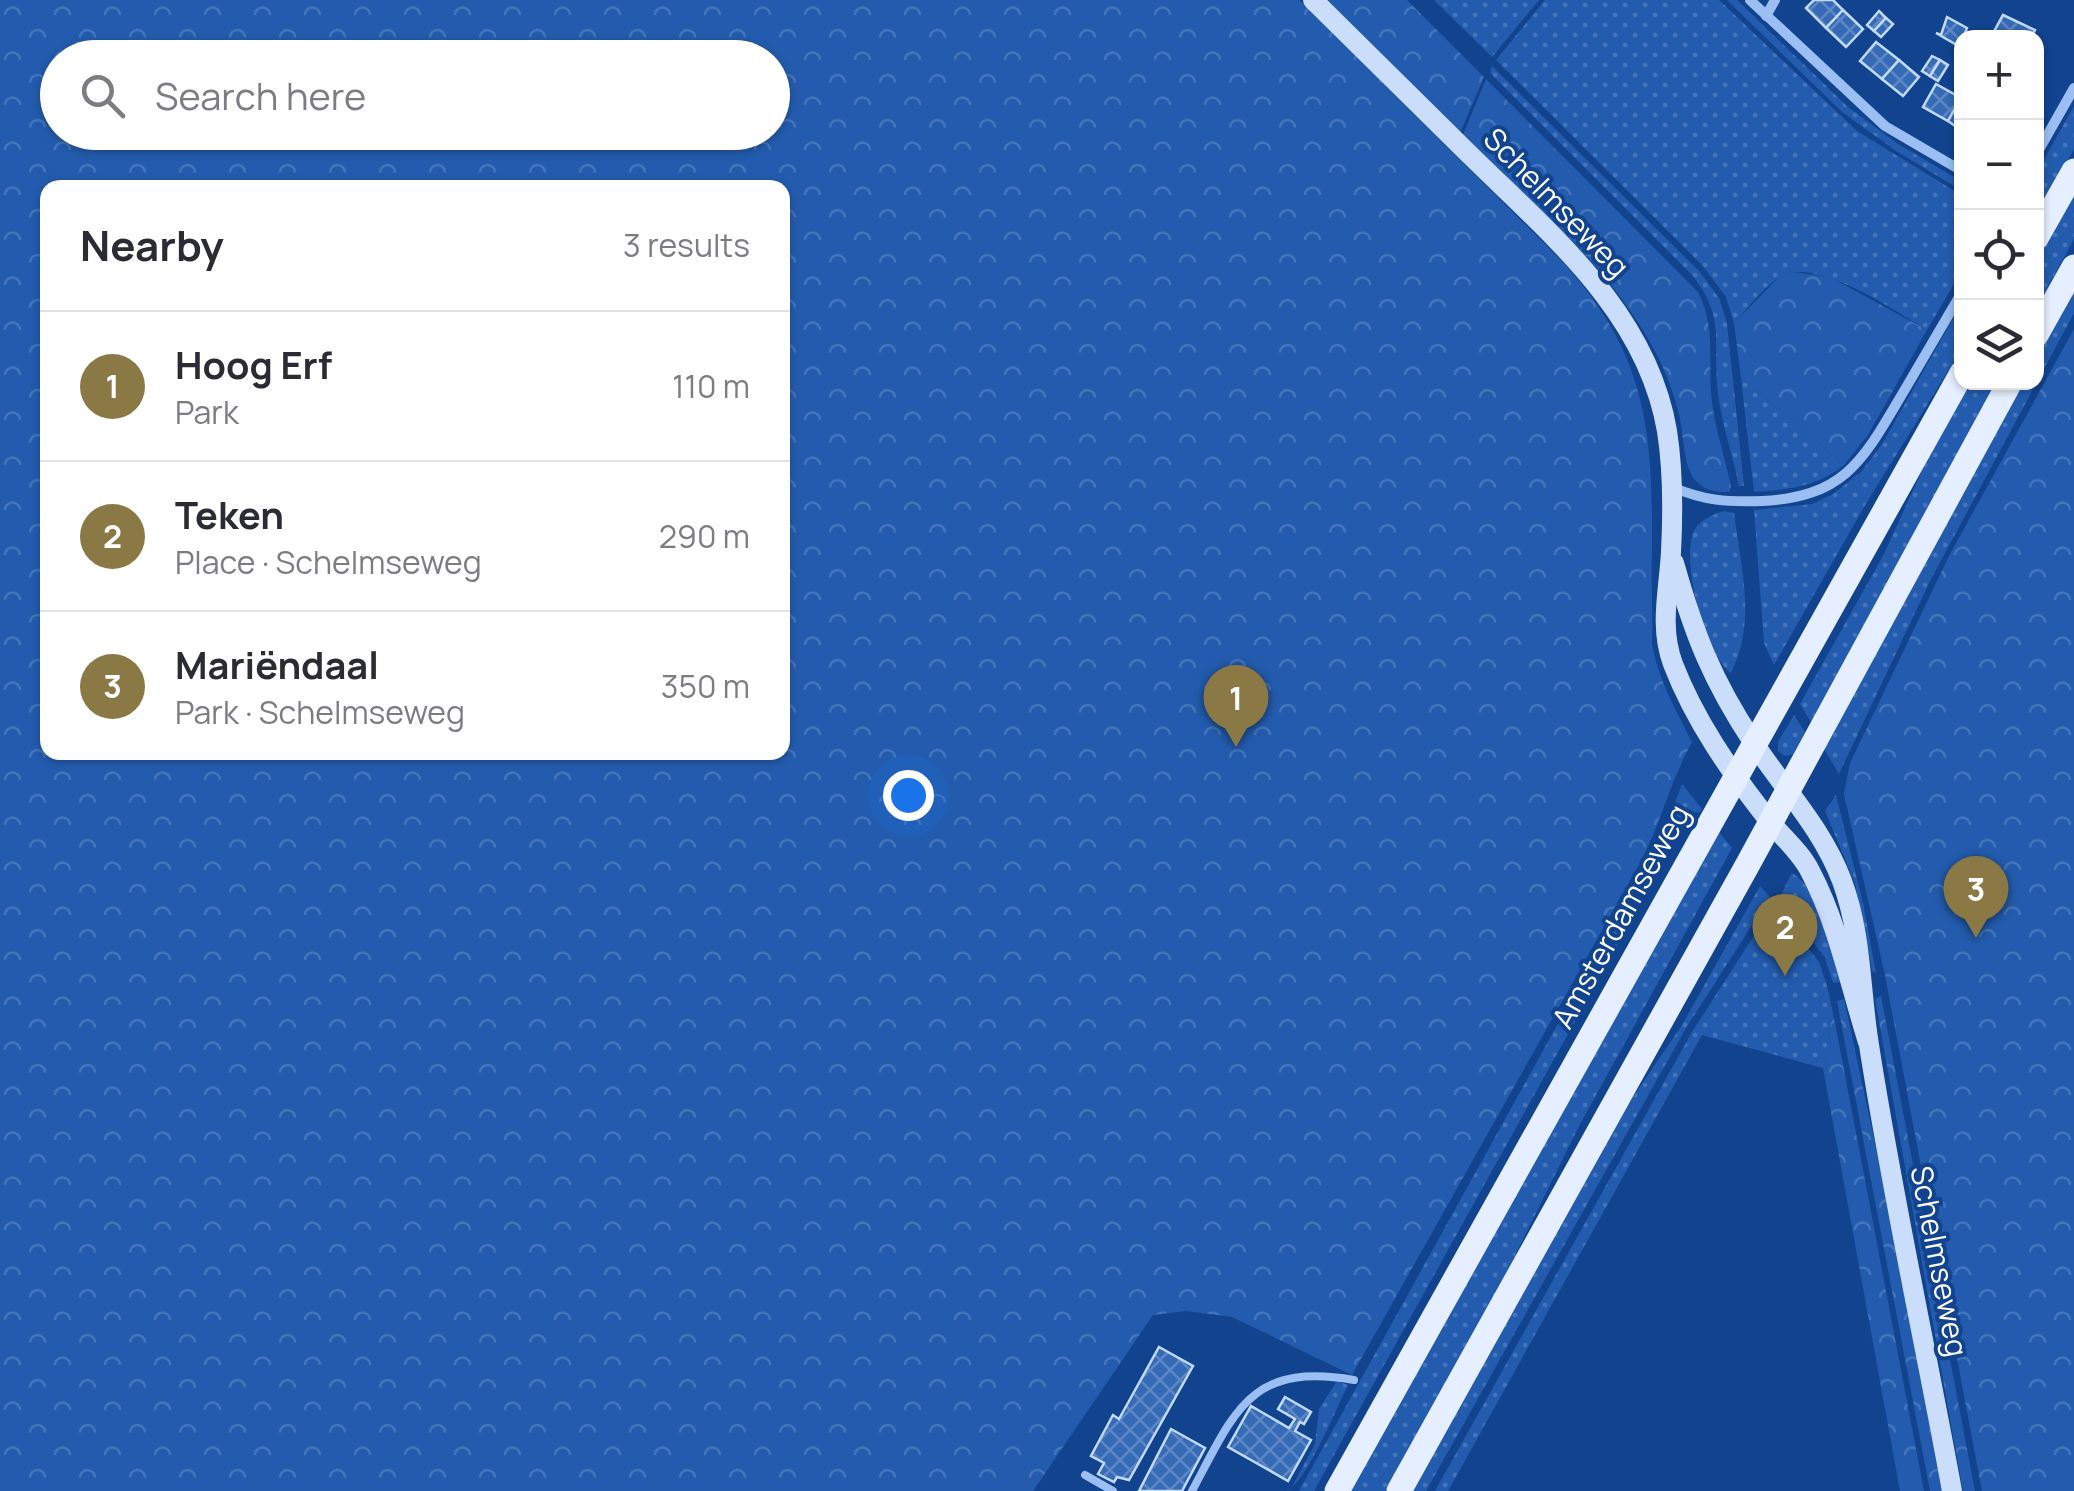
<!DOCTYPE html>
<html lang="en">
<head>
<meta charset="utf-8">
<style>
  body { margin:0; font-family:Manrope,sans-serif; background:#f2f2f3; color:#2b2b33 }
  .controls { position:absolute; right:30px; top:30px; display:grid; overflow:hidden; border-radius:20px; box-shadow:0 2px 8px #0004 }
  .controls button { width:90px; height:90px; display:grid; place-items:center; padding:0; border:0; border-bottom:2px solid #e1e1e2; background:#fff; color:#2b2b33; font:50px sans-serif }
  .you { position:absolute; left:908px; top:795px; width:35px; height:35px; margin:-25px; border:8px solid #fff; border-radius:50%; background:#1a73e8; box-shadow:0 0 0 15px #1a73e833 }
  .badge { display:grid; place-items:center; width:65px; height:65px; border-radius:50%; background:#8a7845; color:#fff; font-size:32px; font-weight:700 }
  .pin { position:absolute; translate:-50% -82px; filter:drop-shadow(0 2px 5px #0008) }
  .pin::after { content:''; position:absolute; top:52px; width:35px; height:30px; background:inherit; clip-path:polygon(0 0,100% 0,50% 100%) }
  .list { margin:0; padding:0; list-style:none }
  h2 { display:flex; justify-content:space-between; align-items:center; height:130px; margin:0; padding:0 40px; font-size:42px }
  h2 small { font-size:32px; font-weight:400; color:#7c7c81 }
  .list li { display:grid; grid-template-columns:65px 1fr auto; gap:30px; align-items:center; box-sizing:border-box; height:150px; padding:0 40px; border-top:2px solid #e1e1e2 }
  .list b { display:block; font-size:38px; white-space:nowrap }
  .list p { margin:0; font-size:32px; white-space:nowrap; color:#7c7c81 }
  .list em { font-size:32px; font-style:normal; color:#7c7c81 }
  .icon { flex:none; width:55px; height:55px; fill:none; stroke:currentColor; stroke-width:2; stroke-linecap:round; stroke-linejoin:round }
  .map { position:relative; flex:none; width:2074px; height:1491px; overflow:hidden }
  .search { position:absolute; background:#fff; box-shadow:0 2px 8px #0004; left:40px; top:40px; width:750px; height:110px; display:flex; align-items:center; gap:25px; box-sizing:border-box; padding:0 35px; border-radius:55px; color:#7c7c81; font-size:38px }
  .panel { position:absolute; background:#fff; box-shadow:0 2px 8px #0004; left:40px; top:180px; width:750px; height:580px; border-radius:20px }
  .map>svg:first-child { display:block }
  .grass { fill:url(#grass-dots) }
  .forest { fill:url(#forest-crowns); fill-rule:evenodd }
  .building { fill:url(#building-cross-hatch); stroke:#c2dafd; stroke-width:2.5 }
  .lines { fill:none; stroke-linecap:round; stroke-linejoin:round }
  .service { stroke:#9bbff2; stroke-width:8 }
  .minor { stroke:#9bbff2; stroke-width:10 }
  .secondary { stroke:#cadefc; stroke-width:20 }
  .primary { stroke:#e6efff; stroke-width:25 }
  .labels { text-anchor:middle; dominant-baseline:central; stroke-width:8; stroke-linejoin:round; paint-order:stroke }
  .street-label { font-size:30px; fill:#fff; stroke:#11438f }
</style>
</head>
<body>
<div class="map">
<svg width="2074" height="1491" viewBox="0 0 2074 1491">
  <defs>
    <pattern id="grass-dots" width="8" height="8" patternUnits="userSpaceOnUse" patternTransform="scale(2.5)"><rect width="8" height="8" fill="#235cae"/><path d="M2 2h.1M6 6h.1" fill="none" stroke="#4474ba" stroke-width="1.8" stroke-linecap="round"/></pattern>
    <pattern id="forest-crowns" width="20" height="18" patternUnits="userSpaceOnUse" patternTransform="scale(2.5)"><rect width="20" height="18" fill="#235cae"/><path d="M2 6a3 3 0 1 1 6 0M12 15a3 3 0 1 1 6 0" fill="none" stroke="#4474ba"/></pattern>
    <pattern id="building-cross-hatch" width="8" height="8" patternUnits="userSpaceOnUse" patternTransform="scale(2.5)"><rect width="8" height="8" fill="#356ab6"/><path d="M0 0l8 8M0 8l8-8" fill="none" stroke="#5d88c5"/></pattern>
  </defs>
  <rect width="100%" height="100%" fill="#11438f"/>
  <g class="grass">
    <polygon points="1434,0 1539,0 1492,57"/>
    <path d="M1545,0h174l138,131 104,64v77l-34,58c-30,-18 -115,-77 -149,-52 -16,11 -30,30 -44,45l-8,-26 -23,-31 -207,-206z"/>
    <polygon points="1727,0 1737,0 1848,107 1898,144 1961,181 1961,190 1896,151 1841,111"/>
    <path d="M1492,66l207,205 20,27 8,25 17,163h-5c-6,-30 -17,-61 -21,-92 -6,-49 9,-76 -26,-119l-202,-202z"/>
    <polygon points="2074,106 2074,149 2037,217 2037,172"/>
    <polygon points="2074,194 2074,239 2036,309 2037,262"/>
    <polygon points="2074,287 2074,313 1930,581 1839,774 1824,749 2023,383 2036,382 2037,358"/>
    <polygon points="1961,305 1961,350 1864,507 1774,665 1764,643 1754,510 1812,504 1833,494 1861,472 1882,444"/>
    <path d="M1741,378l103,87c-27,22 -57,25 -90,27z"/>
    <polygon points="1970,383 1996,383 1811,722 1800,704 1884,554 1932,449"/>
    <path d="M1724,511l10,2c7,57 23,108 -3,160 -27,-20 -49,-109 -38,-140 5,-13 19,-18 31,-22z"/>
    <polygon points="1794,715 1805,732 1793,754 1785,756 1778,751 1778,742"/>
    <polygon points="1682,784 1702,809 1700,812 1691,813 1314,1491 1299,1491 1647,863 1663,833"/>
    <polygon points="1836,795 1863,903 1876,973 1872,971 1855,883 1825,811"/>
    <polygon points="1719,832 1732,848 1578,1128 1508,1270 1386,1491 1350,1491"/>
    <path d="M1792,873c28,16 40,78 48,109l-7,1 -8,-25 -43,-57 -1,-6z"/>
    <polygon points="1760,886 1770,897 1686,1028 1426,1491 1410,1491 1614,1125 1682,1025"/>
    <polygon points="1774,913 1783,915 1819,962 1827,986 1833,1013 1823,1068 1702,1035 1448,1491 1435,1491 1692,1032 1764,920"/>
    <path d="M1337,1381l11,4c-11,22 -42,99 -62,106l6,-4 23,-43 4,-35z"/>
  </g>
  <g class="forest">
    <path d="M0,0h1299l261,259c87,94 93,171 92,292 -1,31 1,63 0,93 6,35 24,66 40,98 -21,38 -31,80 -51,119l-289,514 -120,-58 -46,-6 -33,4 -120,176h-1033zM58,58h714v74h-714zM48,188h734v564h-734z"/>
    <polygon points="1327,0 1407,0 1484,77 1460,133"/>
    <path d="M1486,79l212,213c20,38 8,76 15,117 4,26 13,52 18,78l-2,5c-50,2 -42,-43 -50,-78 -5,-19 -12,-39 -21,-57 -45,-89 -125,-153 -195,-222z"/>
    <polygon points="1793,272 1830,277 1927,330 1868,435 1844,465 1741,378 1734,323 1780,276"/>
    <polygon points="2074,329 2074,1491 1982,1491 1885,975 1844,794 1850,763 1949,556"/>
    <polygon points="1881,996 1975,1491 1963,1491 1875,999"/>
    <polygon points="1844,999 1882,1176 1942,1491 1930,1491 1837,1001"/>
    <polygon points="1833,1013 1845,1075 1924,1491 1900,1491 1823,1068"/>
  </g>
  <g class="building">
    <polygon points="1814,0 1833,0 1843,10 1826,28 1806,8"/>
    <polygon points="1843,10 1863,29 1846,47 1826,28"/>
    <polygon points="1879,11 1886,18 1874,31 1867,25"/>
    <polygon points="2003,15 2035,30 2031,38 1991,37"/>
    <polygon points="1947,17 1967,28 1965,33 1974,38 1962,38 1962,48 1936,33 1941,35"/>
    <polygon points="1886,18 1893,24 1881,37 1874,31"/>
    <polygon points="1876,42 1899,60 1882,79 1860,61"/>
    <polygon points="1932,56 1940,60 1930,76 1922,71"/>
    <polygon points="1899,60 1919,77 1903,96 1882,79"/>
    <polygon points="1940,60 1948,65 1938,81 1930,76"/>
    <polygon points="1936,84 1961,98 1948,121 1923,107"/>
    <polygon points="1961,98 1962,98 1962,131 1948,121"/>
    <polygon points="1159,1347 1193,1366 1129,1480 1117,1477 1114,1482 1098,1474 1104,1463 1091,1456 1113,1415 1119,1419"/>
    <polygon points="1285,1397 1311,1412 1304,1424 1300,1422 1295,1431 1311,1440 1288,1481 1228,1447 1251,1406 1289,1428 1295,1419 1278,1409"/>
    <polygon points="1171,1429 1205,1448 1182,1491 1139,1491"/>
  </g>
  <g class="lines">
    <g class="service">
      <polyline points="1085,1475 1113,1491"/>
      <path d="M1192,1491c43,-80 58,-129 162,-111"/>
    </g>
    <g class="minor">
      <polyline points="1750,0 1885,126 1962,171"/>
      <polyline points="1766,16 1775,0"/>
      <polyline points="2036,155 2074,88"/>
      <path d="M1672,487c33,14 54,15 90,14 85,-4 102,-43 142,-110 19,-33 39,-66 58,-99"/>
    </g>
    <g class="secondary">
      <path d="M1313,0c52,51 104,103 156,154 81,80 178,158 198,277 6,38 6,82 4,121 -2,38 -12,75 2,112 22,57 57,107 94,154 14,18 33,33 43,53 28,53 40,114 58,171"/>
      <path d="M1674,563c20,71 38,117 79,179 31,47 69,86 89,139 20,54 18,109 27,164 23,149 56,298 83,446"/>
    </g>
    <g class="primary">
      <polyline points="2036,238 2074,171"/>
      <polyline points="2036,335 2074,267"/>
      <polyline points="1337,1491 1962,373"/>
      <polyline points="1399,1491 1748,864 2010,382"/>
    </g>
  </g>
  <g class="labels">
    <g class="street-label">
      <text transform="translate(1557 202) rotate(46)">Schelmseweg</text>
      <text transform="translate(1620 916) rotate(-61)">Amsterdamseweg</text>
      <text transform="translate(1940 1261) rotate(79)">Schelmseweg</text>
    </g>
  </g>
</svg>
<div class="controls">
<button>+</button>
<button>−</button>
<button><svg class="icon" aria-label="locate" viewBox="0 0 24 24"><circle cx="12" cy="12" r="6"/><path d="M12 2v4M12 18v4M2 12h4M18 12h4"/></svg></button>
<button><svg class="icon" aria-label="layers" viewBox="0 0 24 24"><path d="M12 4l9 5-9 5-9-5zM3 14l9 5 9-5"/></svg></button>
</div>
<div class="you"></div>
<div class="pin badge" style="left:1236px;top:747px">1</div>
<div class="pin badge" style="left:1785px;top:976px">2</div>
<div class="pin badge" style="left:1976px;top:938px">3</div>
<div class="search"><svg class="icon" aria-label="search" viewBox="0 0 24 24"><circle cx="10" cy="10" r="6"/><path d="M15 15l6 6"/></svg>Search here</div>
<section class="panel">
<h2>Nearby<small>3 results</small></h2>
<ul class="list">
<li><span class="badge">1</span><div><b>Hoog Erf</b><p>Park</p></div><em>110 m</em></li>
<li><span class="badge">2</span><div><b>Teken</b><p>Place · Schelmseweg</p></div><em>290 m</em></li>
<li><span class="badge">3</span><div><b>Mariëndaal</b><p>Park · Schelmseweg</p></div><em>350 m</em></li>
</ul>
</section>
</div>
</body>
</html>
